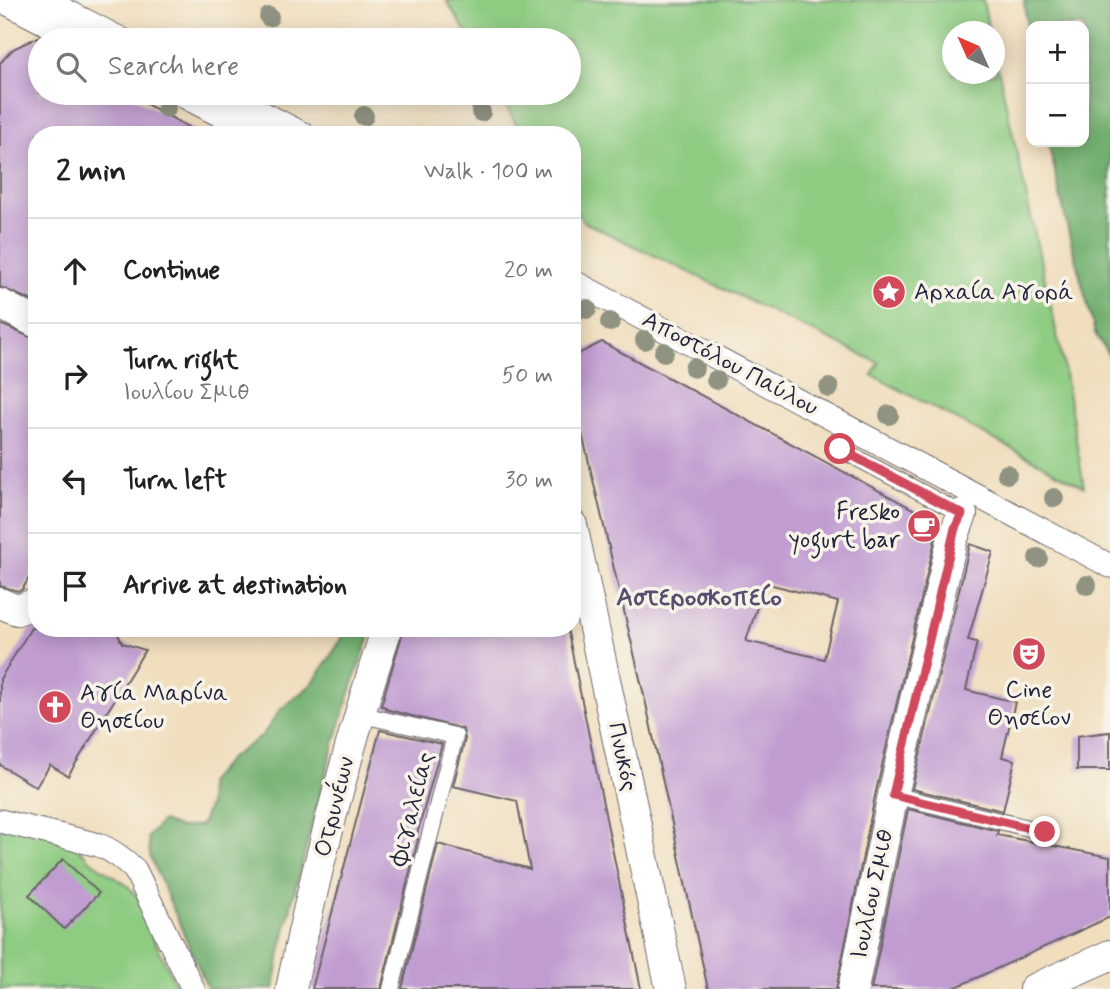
<!DOCTYPE html>
<html lang="en">
<head>
<meta charset="utf-8">
<style>
  body { margin:0; font-family:Mynerve,sans-serif; background:#f2f2f2; color:#222 }
  .controls { position:absolute; right:21px; top:21px; display:grid; overflow:hidden; border-radius:14px; box-shadow:0 4px 18px #0003 }
  .controls button { width:63px; height:63px; display:grid; place-items:center; padding:0; border:0; border-bottom:2px solid #e0e0e0; background:#fff; color:#222; font:35px sans-serif }
  .compass { position:absolute; left:942px; top:21px; width:63px; height:63px; border-radius:50%; background:#fff; box-shadow:0 4px 18px #0003; rotate:315deg }
  .stop { position:absolute; width:21px; height:21px; margin:-16px; border:5px solid #d1495b; border-radius:50%; background:#fff }
  .stop.end { background:#d1495b; border-color:#fff; box-shadow:0 2px 7px #0008 }
  .list { margin:0; padding:0; list-style:none }
  h2 { display:flex; justify-content:space-between; align-items:center; height:91px; margin:0; padding:0 28px; font-size:30px }
  h2 small { font-size:23px; font-weight:400; color:#767676 }
  .list li { display:grid; grid-template-columns:46px 1fr auto; gap:21px; align-items:center; box-sizing:border-box; height:105px; padding:0 28px; border-top:2px solid #e0e0e0 }
  .list b { display:block; font-size:26px; white-space:nowrap }
  .list p { margin:0; font-size:23px; white-space:nowrap; color:#767676 }
  .list em { font-size:23px; font-style:normal; color:#767676 }
  .icon { flex:none; width:38px; height:38px; fill:none; stroke:currentColor; stroke-width:2; stroke-linecap:round; stroke-linejoin:round }
  .map { position:relative; flex:none; width:1110px; height:989px; overflow:hidden }
  .search { position:absolute; background:#fff; box-shadow:0 4px 18px #0003; left:28px; top:28px; width:553px; height:77px; display:flex; align-items:center; gap:18px; box-sizing:border-box; padding:0 24px; border-radius:38px; color:#767676; font-size:26px }
  .panel { position:absolute; background:#fff; box-shadow:0 4px 18px #0003; left:28px; top:126px; width:553px; height:511px; border-radius:28px }
  .map>svg:first-child { display:block }
  .green { fill:#8ecc82; stroke:#58775e; stroke-width:2 }
  .forest { fill:#72b070; stroke:#4a6956; stroke-width:2 }
  .building { fill:#c09cd1; fill-rule:evenodd }
  .lines { fill:none; stroke-linecap:round; stroke-linejoin:round }
  .service-casing { stroke:#6a6468; stroke-width:18 }
  .pedestrian-casing { stroke:#6a6468; stroke-width:25 }
  .minor-casing { stroke:#6a6468; stroke-width:32 }
  .service { stroke:#fff; stroke-width:16 }
  .pedestrian { stroke:#fff; stroke-width:23 }
  .minor { stroke:#fff; stroke-width:30 }
  .tree { fill:#909381 }
  .route { stroke:#d1495b; stroke-width:9 }
  .labels { text-anchor:middle; dominant-baseline:central; stroke-width:7; stroke-linejoin:round; paint-order:stroke }
  .poi-label { font-size:24px; fill:#22223b; stroke:#f7f3e8; text-anchor:start }
  .street-label { font-size:24px; fill:#22223b; stroke:#f7f3e8 }
  .neighbourhood-label { font-size:26px; font-weight:bold; fill:#594d70; stroke:#f7f3e8 }
</style>
</head>
<body>
<div class="map">
<svg width="1110" height="989" viewBox="0 0 1110 989">
  <rect width="100%" height="100%" fill="#f7f3e8"/>
  <filter id="ink" filterUnits="userSpaceOnUse"><feTurbulence type="fractalNoise" baseFrequency=".0143" numOctaves="2"/><feDisplacementMap in="SourceGraphic" scale="14" xChannelSelector="R" yChannelSelector="G"/><feConvolveMatrix kernelMatrix="1 2 1 2 8 2 1 2 1" color-interpolation-filters="sRGB"/></filter>
  <filter id="wash" filterUnits="userSpaceOnUse"><feTurbulence type="fractalNoise" baseFrequency=".00686" numOctaves="4" result="noise"/><feDisplacementMap in="SourceGraphic" scale="28" xChannelSelector="R" yChannelSelector="G"/><feGaussianBlur stdDeviation="1.57" result="paint"/><feColorMatrix in="noise" values="0 0 0 0 0 0 0 0 0 0 0 0 0 0 0 0 0 1.4 0 .05"/><feComposite in="paint" operator="in"/></filter>
  <g filter="url(#wash)">
    <rect width="100%" height="100%" fill="#f0debd"/>
    <g class="green">
      <polygon points="446,0 983,0 989,31 953,32 953,74 995,74 995,54 1063,362 1084,487 872,375 879,363 584,222 572,206 572,135 522,135 499,93 569,93 569,40 471,40"/>
      <polygon points="0,808 43,820 59,829 91,861 128,886 138,898 146,923 178,989 0,989"/>
    </g>
    <g class="forest">
      <polygon points="1024,0 1110,0 1110,358 1095,333 1070,238 1048,142 1084,142 1084,26 1031,26 1031,66"/>
      <path d="M346,628h27c-28,72 -48,145 -67,220 -12,47 -25,93 -32,141h-66l-58,-133 -2,-19 14,-16 19,7 20,-3 8,-20 -1,-22 21,-24 33,-23 19,-27 31,-25 29,-44z"/>
    </g>
    <g id="blocks">
      <g class="building">
        <polygon points="40,36 40,93 126,93 203,135 37,135 37,303 0,287 0,63 13,49"/>
        <polygon points="0,324 37,340 37,564 22,590 18,591 0,586"/>
        <path d="M602,342l337,181 -63,268 -40,198h-128l-62,-285 -74,-313v-34zM765,583l73,19 -14,57 -78,-18z"/>
        <polygon points="970,544 993,552 968,640 977,642 966,690 1015,702 1002,757 1015,760 1003,811 912,789"/>
        <polygon points="31,628 115,628 122,643 145,650 68,776 50,765 36,787 0,765 0,679"/>
        <polygon points="404,628 567,628 641,989 402,989 438,844 530,869 517,801 453,786 465,739 463,729 385,709 386,707 381,706"/>
        <polygon points="380,730 442,744 416,838 418,839 381,989 312,989"/>
        <polygon points="1110,732 1110,770 1077,770 1077,736"/>
        <polygon points="908,809 998,831 997,835 1110,857 1110,917 952,989 871,989"/>
        <polygon points="63,859 99,893 64,929 29,895"/>
      </g>
    </g>
  </g>
  <g filter="url(#ink)">
    <use href="#blocks" fill-opacity="0" stroke="#6a6468" stroke-width="2"/>
    <g class="lines">
      <g class="service-casing">
        <g id="service">
          <polyline points="840,449 962,514"/>
          <polyline points="358,714 455,736 391,989"/>
          <polyline points="893,795 1045,832"/>
        </g>
      </g>
      <g class="pedestrian-casing">
        <g id="pedestrian">
          <polyline points="45,0 123,40"/>
          <polyline points="224,93 305,135"/>
          <polyline points="572,281 1110,566"/>
          <path d="M0,821l99,24c15,6 25,14 36,25l58,119"/>
        </g>
      </g>
      <g class="minor-casing">
        <g id="minor">
          <polyline points="8,0 85,40"/>
          <polyline points="185,93 266,135"/>
          <polyline points="0,304 37,323"/>
          <polyline points="572,525 671,989"/>
          <polyline points="0,603 17,610 37,603"/>
          <path d="M291,989c25,-122 57,-243 96,-361"/>
          <polyline points="853,989 893,795 952,541 962,514"/>
          <polyline points="1034,989 1110,955"/>
        </g>
      </g>
      <use href="#service" class="service"/>
      <use href="#pedestrian" class="pedestrian"/>
      <use href="#minor" class="minor"/>
    </g>
    <g class="tree">
      <circle cx="269" cy="17" r="10"/>
      <circle cx="166" cy="108" r="10"/>
      <circle cx="481" cy="112" r="10"/>
      <circle cx="364" cy="116" r="10"/>
      <circle cx="587" cy="309" r="10"/>
      <circle cx="610" cy="322" r="10"/>
      <circle cx="645" cy="340" r="10"/>
      <circle cx="664" cy="352" r="10"/>
      <circle cx="694" cy="368" r="10"/>
      <circle cx="716" cy="380" r="10"/>
      <circle cx="829" cy="388" r="10"/>
      <circle cx="889" cy="415" r="10"/>
      <circle cx="1007" cy="474" r="10"/>
      <circle cx="1054" cy="498" r="10"/>
      <circle cx="1038" cy="558" r="10"/>
      <circle cx="1087" cy="585" r="10"/>
    </g>
  </g>
  <g class="lines" filter="url(#ink)">
    <polyline class="route" points="840,449 962,514 955,528 893,795 1045,832"/>
  </g>
  <defs>
    <g id="sight-disc" transform="scale(1.75)"><circle r="9.5" fill="#d1495b" stroke="#f7f3e8"/><path d="M0-6L1.8-2.2L6-1.7L2.9 1.2L3.7 5.4L0 3.3L-3.7 5.4L-2.9 1.2L-6-1.7L-1.8-2.2Z" fill="#fff"/></g>
    <g id="cafe-disc" transform="scale(1.75)"><circle r="9.5" fill="#d1495b" stroke="#f7f3e8"/><path d="M-5.5-4.5H6V0H3Q3 3.5 0 3.5H-2.5Q-5.5 3.5-5.5 0ZM3-3.2v2h1.7v-2ZM-6 4.5H4V6H-6Z" fill="#fff"/></g>
    <g id="theatre-disc" transform="scale(1.75)"><circle r="9.5" fill="#d1495b" stroke="#f7f3e8"/><path d="M-5-5.5Q0-4 5-5.5V0Q5 5 0 6Q-5 5-5 0ZM-3.3-2.5H-1v1.5H-3.3ZM1-2.5H3.3v1.5H1ZM-2.8 1Q0 5.5 2.8 1Z" fill="#fff"/></g>
    <g id="church-disc" transform="scale(1.75)"><circle r="9.5" fill="#d1495b" stroke="#f7f3e8"/><path d="M-1.2-6h2.4v3.5h3.3v2.4h-3.3V6h-2.4V-.1h-3.3v-2.4h3.3Z" fill="#fff"/></g>
  </defs>
  <g fill-rule="evenodd">
    <use href="#sight-disc" x="889" y="292"/>
    <use href="#cafe-disc" x="924" y="526"/>
    <use href="#theatre-disc" x="1029" y="654"/>
    <use href="#church-disc" x="55" y="707"/>
  </g>
  <g class="labels">
    <g class="poi-label">
      <text x="914" y="292">Αρχαία Αγορά</text>
      <text x="900" y="512" text-anchor="end">Fresko<tspan x="900" dy="28">yogurt bar</tspan></text>
      <text x="1029" y="690" text-anchor="middle">Cine<tspan x="1029" dy="28">Θησείον</tspan></text>
      <text x="80" y="693">Αγία Μαρίνα<tspan x="80" dy="28">Θησείου</tspan></text>
    </g>
    <g class="street-label">
      <text transform="translate(730 364) rotate(28)">Αποστόλου Παύλου</text>
      <text transform="translate(622 757) rotate(78)">Πνυκός</text>
      <text transform="translate(335 807) rotate(-76)">Οτρυνέων</text>
      <text transform="translate(413 809) rotate(-76)">Φιγαλείας</text>
      <text transform="translate(873 894) rotate(-78)">Ιουλίου Σμιθ</text>
    </g>
    <g class="neighbourhood-label">
      <text x="699" y="598">Αστεροσκοπείο</text>
    </g>
  </g>
</svg>
<div class="controls">
<button>+</button>
<button>−</button>
</div>
<svg class="compass" viewBox="-18 -18 36 36"><path d="M0-13l5 13h-10z" fill="#e53935"/><path d="M0 13l5-13h-10z" fill="#767676"/></svg>
<div class="stop" style="left:840px;top:449px"></div>
<div class="stop end" style="left:1045px;top:832px"></div>
<div class="search"><svg class="icon" aria-label="search" viewBox="0 0 24 24"><circle cx="10" cy="10" r="6"/><path d="M15 15l6 6"/></svg>Search here</div>
<section class="panel">
<h2>2 min<small>Walk · 100 m</small></h2>
<ul class="list">
<li><svg class="icon" aria-label="ahead" viewBox="0 0 24 24"><path d="M12 20V5M6 11l6-6 6 6"/></svg><div><b>Continue</b></div><em>20 m</em></li>
<li><svg class="icon" aria-label="right" viewBox="0 0 24 24"><path d="M7 20v-9h11M14 6l5 5-5 5"/></svg><div><b>Turn right</b><p>Ιουλίου Σμιθ</p></div><em>50 m</em></li>
<li><svg class="icon" aria-label="left" viewBox="0 0 24 24"><path d="M17 20v-9H6M10 6l-5 5 5 5"/></svg><div><b>Turn left</b></div><em>30 m</em></li>
<li><svg class="icon" aria-label="arrive" viewBox="0 0 24 24"><path d="M6 21V4h12l-3 4 3 4H6"/></svg><div><b>Arrive at destination</b></div></li>
</ul>
</section>
</div>
</body>
</html>
